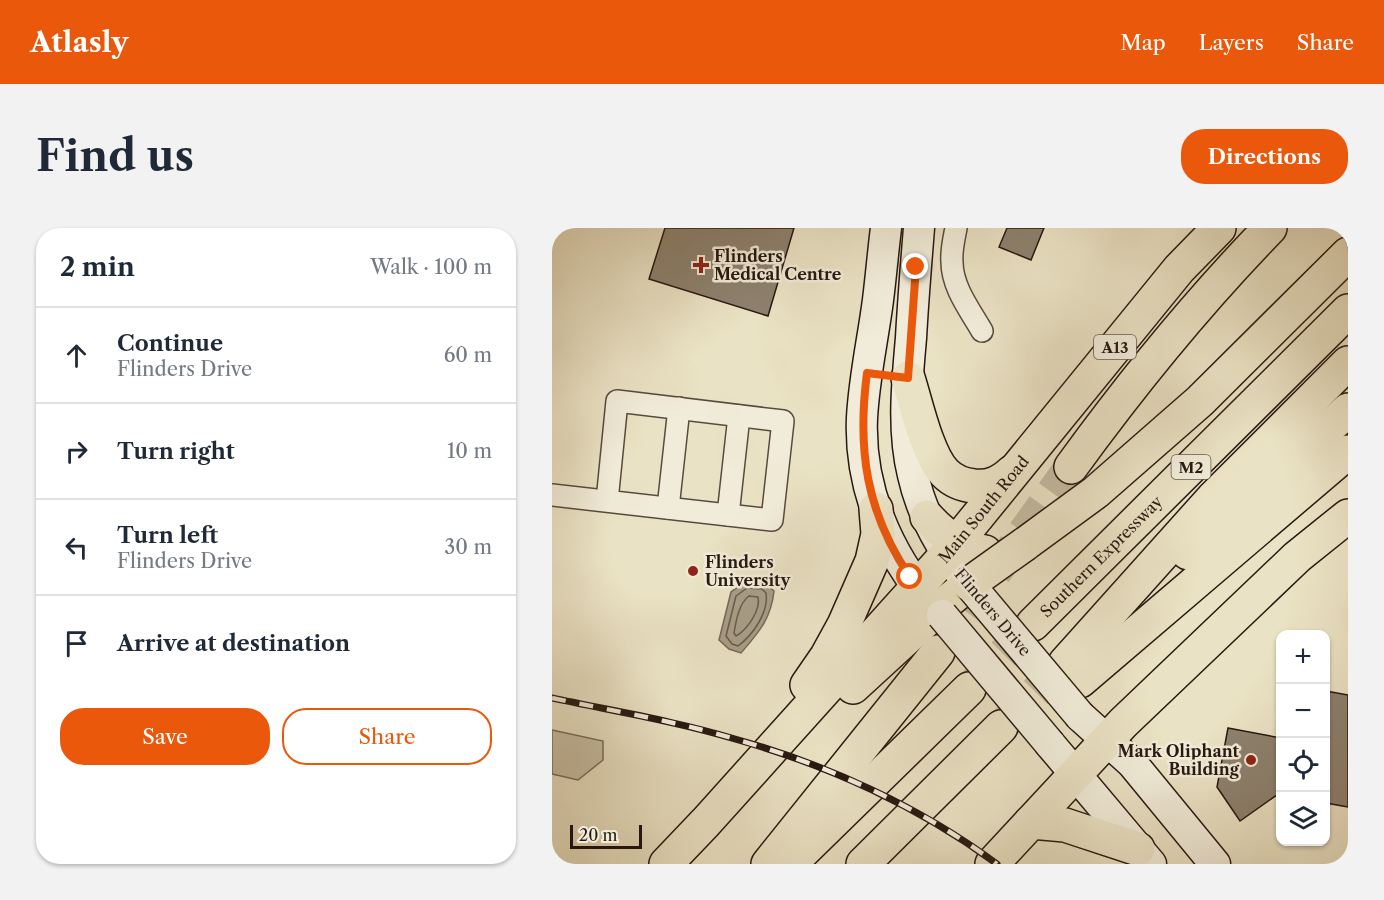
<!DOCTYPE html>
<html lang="en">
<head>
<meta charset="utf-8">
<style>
  body { margin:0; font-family:"Libre Caslon Text",serif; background:#f2f2f3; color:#1f2937 }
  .controls { position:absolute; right:18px; bottom:18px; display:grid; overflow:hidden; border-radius:12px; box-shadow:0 2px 4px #0004 }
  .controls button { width:54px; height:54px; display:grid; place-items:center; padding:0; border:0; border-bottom:2px solid #e0e1e3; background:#fff; color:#1f2937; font:30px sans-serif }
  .scale { position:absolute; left:18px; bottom:15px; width:72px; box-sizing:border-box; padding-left:6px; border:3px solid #281811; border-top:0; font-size:16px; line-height:21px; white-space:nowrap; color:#281811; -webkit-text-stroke:4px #f1ecd9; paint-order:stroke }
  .stop { position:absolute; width:18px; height:18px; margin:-14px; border:4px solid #ea580c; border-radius:50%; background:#fff }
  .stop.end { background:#ea580c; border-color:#fff; box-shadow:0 2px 6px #0008 }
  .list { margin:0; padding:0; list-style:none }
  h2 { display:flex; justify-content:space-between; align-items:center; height:78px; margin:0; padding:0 24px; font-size:26px }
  h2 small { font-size:20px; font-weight:400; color:#747a83 }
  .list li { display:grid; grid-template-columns:39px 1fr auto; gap:18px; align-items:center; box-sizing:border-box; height:96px; padding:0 24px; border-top:2px solid #e0e1e3 }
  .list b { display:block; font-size:22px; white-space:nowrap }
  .list p { margin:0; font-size:20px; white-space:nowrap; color:#747a83 }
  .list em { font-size:20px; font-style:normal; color:#747a83 }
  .actions { display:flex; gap:12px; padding:18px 24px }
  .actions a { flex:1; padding:14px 0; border:2px solid #ea580c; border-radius:24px; text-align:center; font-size:21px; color:#ea580c }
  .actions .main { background:#ea580c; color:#fff }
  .icon { flex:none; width:33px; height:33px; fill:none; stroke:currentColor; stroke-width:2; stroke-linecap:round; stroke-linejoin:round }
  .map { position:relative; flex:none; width:796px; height:636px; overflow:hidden; border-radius:24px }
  header { display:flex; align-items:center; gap:36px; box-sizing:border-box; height:84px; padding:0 30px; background:#ea580c; color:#fff }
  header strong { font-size:28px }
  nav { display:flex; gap:33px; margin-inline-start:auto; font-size:21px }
  .intro { display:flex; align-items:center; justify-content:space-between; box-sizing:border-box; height:144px; padding:0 36px }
  h1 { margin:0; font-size:42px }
  .button { padding:15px 27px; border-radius:24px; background:#ea580c; color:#fff; font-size:21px; font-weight:700 }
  main { display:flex; gap:36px; padding:0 36px }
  aside { flex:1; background:#fff; border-radius:24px; box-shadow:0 2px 4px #0004 }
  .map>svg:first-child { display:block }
  .green { fill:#c9c0a6; stroke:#786c5c; stroke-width:1.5 }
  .water { fill:#a89d87; stroke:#756858; stroke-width:1.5 }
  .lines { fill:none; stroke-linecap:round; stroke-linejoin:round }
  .shore { stroke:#685a4c; stroke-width:1.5 }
  .building { fill:#8d816e; stroke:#281811; stroke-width:1.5 }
  .highway-tunnel { stroke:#c3baa0; stroke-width:33; stroke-dasharray:33 16; stroke-linecap:butt }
  .street-casing { stroke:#584a3e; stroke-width:24 }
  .secondary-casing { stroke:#281811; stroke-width:33 }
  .highway-casing { stroke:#281811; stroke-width:36 }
  .street { stroke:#f1ecd9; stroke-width:21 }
  .secondary { stroke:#f1ecd9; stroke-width:30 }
  .highway { stroke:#eae2c4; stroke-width:33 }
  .rail-casing { stroke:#281811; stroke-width:7 }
  .rail { stroke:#f1ecd9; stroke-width:4.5; stroke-dasharray:14; stroke-linecap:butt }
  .secondary-bridge-casing { stroke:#281811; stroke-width:33; stroke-linecap:butt }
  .highway-bridge-casing { stroke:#281811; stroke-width:36; stroke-linecap:butt }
  .secondary-bridge { stroke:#f1ecd9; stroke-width:30 }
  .highway-bridge { stroke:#eae2c4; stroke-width:33 }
  .route { stroke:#ea580c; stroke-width:8 }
  .poi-dot { fill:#8f2418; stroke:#f1ecd9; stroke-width:2 }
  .labels { text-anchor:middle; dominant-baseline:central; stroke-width:5; stroke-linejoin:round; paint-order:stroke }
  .shield { fill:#f1ecd9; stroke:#64584d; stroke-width:1.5 }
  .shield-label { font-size:15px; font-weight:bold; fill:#281811 }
  .poi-label { font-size:16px; font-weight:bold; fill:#281811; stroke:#f1ecd9; text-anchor:start }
  .street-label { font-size:16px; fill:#281811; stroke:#f1ecd9 }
</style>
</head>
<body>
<header>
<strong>Atlasly</strong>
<nav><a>Map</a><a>Layers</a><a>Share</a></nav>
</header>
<div class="intro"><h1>Find us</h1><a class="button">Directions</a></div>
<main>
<aside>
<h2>2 min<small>Walk · 100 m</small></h2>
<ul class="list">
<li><svg class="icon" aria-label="ahead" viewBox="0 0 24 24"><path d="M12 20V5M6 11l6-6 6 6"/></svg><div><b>Continue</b><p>Flinders Drive</p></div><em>60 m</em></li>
<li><svg class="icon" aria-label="right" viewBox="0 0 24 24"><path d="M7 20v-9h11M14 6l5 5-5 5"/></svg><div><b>Turn right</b></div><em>10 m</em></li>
<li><svg class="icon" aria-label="left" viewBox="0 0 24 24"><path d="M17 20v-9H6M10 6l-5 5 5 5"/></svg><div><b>Turn left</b><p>Flinders Drive</p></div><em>30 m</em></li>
<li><svg class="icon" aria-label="arrive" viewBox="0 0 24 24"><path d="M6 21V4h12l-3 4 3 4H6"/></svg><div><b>Arrive at destination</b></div></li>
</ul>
<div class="actions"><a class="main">Save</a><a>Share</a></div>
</aside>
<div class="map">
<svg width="796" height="636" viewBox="0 0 796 636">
  <rect width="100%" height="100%" fill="#eae2c4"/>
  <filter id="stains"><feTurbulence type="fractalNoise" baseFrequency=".00333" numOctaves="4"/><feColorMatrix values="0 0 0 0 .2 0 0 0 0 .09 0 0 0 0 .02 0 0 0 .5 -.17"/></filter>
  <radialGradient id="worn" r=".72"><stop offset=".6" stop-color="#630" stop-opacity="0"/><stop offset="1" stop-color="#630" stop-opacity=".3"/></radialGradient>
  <polygon class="green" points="0,502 51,513 51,532 26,552 0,546"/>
  <path class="water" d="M193,354l20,1 9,8c-3,28 -15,41 -33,62l-12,-4 -10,-9 12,-48z"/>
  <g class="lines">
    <g class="shore">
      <path d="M195,360l15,1 4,4c3,19 -13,42 -28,53l-6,-2 -6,-8 10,-40z"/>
      <path d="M197,368l9,1c3,13 -11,33 -22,39l-2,-3c2,-12 5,-30 15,-37z"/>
    </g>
  </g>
  <g class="building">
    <polygon points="113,0 242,0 216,88 97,51"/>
    <polygon points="455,0 492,0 479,32 447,19"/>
    <polygon points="774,463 796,467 796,579 774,575"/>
    <polygon points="676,500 729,510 729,564 688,593 665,559"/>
  </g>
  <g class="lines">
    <g class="highway-tunnel">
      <polyline points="386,424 519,239"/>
      <polyline points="417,461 481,396"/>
      <polyline points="449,499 513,435"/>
    </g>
    <g class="street-casing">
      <g id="street">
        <path d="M404,0c-2,11 -5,22 -4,34 0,25 18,48 30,69"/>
        <polyline points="0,267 220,292 231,193 65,173 55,273"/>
        <polyline points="116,280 127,180"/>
        <polyline points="176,287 187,188"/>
      </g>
    </g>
    <g class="secondary-casing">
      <g id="secondary">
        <path d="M334,0c-3,24 -5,48 -8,72 -5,39 -14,78 -16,118 -3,69 25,135 70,187"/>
        <path d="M367,0c-3,37 -6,73 -8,110 -4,45 -9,93 2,137 9,41 30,77 56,109"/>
        <polyline points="528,488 580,535 663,636"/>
        <polyline points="498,516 599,636"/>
      </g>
    </g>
    <g class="highway-casing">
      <g id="highway">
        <path d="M356,150c8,25 19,77 37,95 8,8 18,12 29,13 16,2 27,-4 38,-14"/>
        <path d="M519,239c61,-84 127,-165 199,-239"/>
        <path d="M375,289c16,18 34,31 58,35"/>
        <polyline points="473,316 544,264 648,173 796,26"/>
        <polyline points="636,325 796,182"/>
        <path id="s1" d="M481,396l315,-313"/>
        <polyline points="513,435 661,270 796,135"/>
        <polyline points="528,453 796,224"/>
        <polyline points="255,457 275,428 292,397 320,333 326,306 324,281"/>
        <polyline points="301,459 385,382 417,356"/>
        <polyline points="479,594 513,597 586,621"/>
        <polyline points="241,633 417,461"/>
        <path id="s2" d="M114,636l40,-42 241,-268 232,-285 40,-41"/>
        <polyline points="216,636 386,424"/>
        <polyline points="311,636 449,499"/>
        <polyline points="440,636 571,495 745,329 796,288"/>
      </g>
    </g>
    <use href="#street" class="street"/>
    <use href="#secondary" class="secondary"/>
    <use href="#highway" class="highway"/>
    <g class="rail-casing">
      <path id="rail" d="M0,470c61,13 123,23 183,41 93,26 185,68 262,125"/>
    </g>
    <use href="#rail" class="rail"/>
    <g class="secondary-bridge-casing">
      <g id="secondary-bridge">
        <polyline points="417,356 528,488"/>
        <polyline points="390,387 498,516"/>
      </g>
    </g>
    <g class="highway-bridge-casing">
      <polyline id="highway-bridge" points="417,356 473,316"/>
    </g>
    <use href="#secondary-bridge" class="secondary-bridge"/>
    <use href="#highway-bridge" class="highway-bridge"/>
  </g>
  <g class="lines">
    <path class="route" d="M358,349c-44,-65 -53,-128 -43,-204l41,5 8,-111"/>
  </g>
  <g class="poi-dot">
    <path d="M146 28h6v6h6v6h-6v6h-6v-6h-6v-6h6z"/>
    <circle cx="141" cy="343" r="6"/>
    <circle cx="699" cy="532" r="6"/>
  </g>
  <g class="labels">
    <g class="shield">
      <rect x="542" y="107" width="42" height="24" rx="4.5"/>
      <rect x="619.5" y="227" width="39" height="24" rx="4.5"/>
    </g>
    <g class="shield-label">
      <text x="563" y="119">A13</text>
      <text x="639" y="239">M2</text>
    </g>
    <g class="poi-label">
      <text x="162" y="28">Flinders<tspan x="162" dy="18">Medical Centre</tspan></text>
      <text x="153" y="334">Flinders<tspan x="153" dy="18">University</tspan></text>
      <text x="687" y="523" text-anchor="end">Mark Oliphant<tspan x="687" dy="18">Building</tspan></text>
    </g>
    <g class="street-label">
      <text stroke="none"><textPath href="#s2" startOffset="476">Main South Road</textPath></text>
      <text stroke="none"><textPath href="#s1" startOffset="96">Southern Expressway</textPath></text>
      <text transform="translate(441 384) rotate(50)">Flinders Drive</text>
    </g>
  </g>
  <rect width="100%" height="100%" filter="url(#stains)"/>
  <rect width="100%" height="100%" fill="url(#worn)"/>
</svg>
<div class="controls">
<button>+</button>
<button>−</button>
<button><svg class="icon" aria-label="locate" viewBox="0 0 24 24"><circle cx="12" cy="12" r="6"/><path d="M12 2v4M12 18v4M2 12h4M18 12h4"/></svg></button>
<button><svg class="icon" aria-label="layers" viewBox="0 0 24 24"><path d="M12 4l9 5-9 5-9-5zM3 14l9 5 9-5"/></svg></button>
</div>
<div class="scale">20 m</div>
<div class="stop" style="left:358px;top:349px"></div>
<div class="stop end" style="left:364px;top:39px"></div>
</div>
</main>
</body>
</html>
